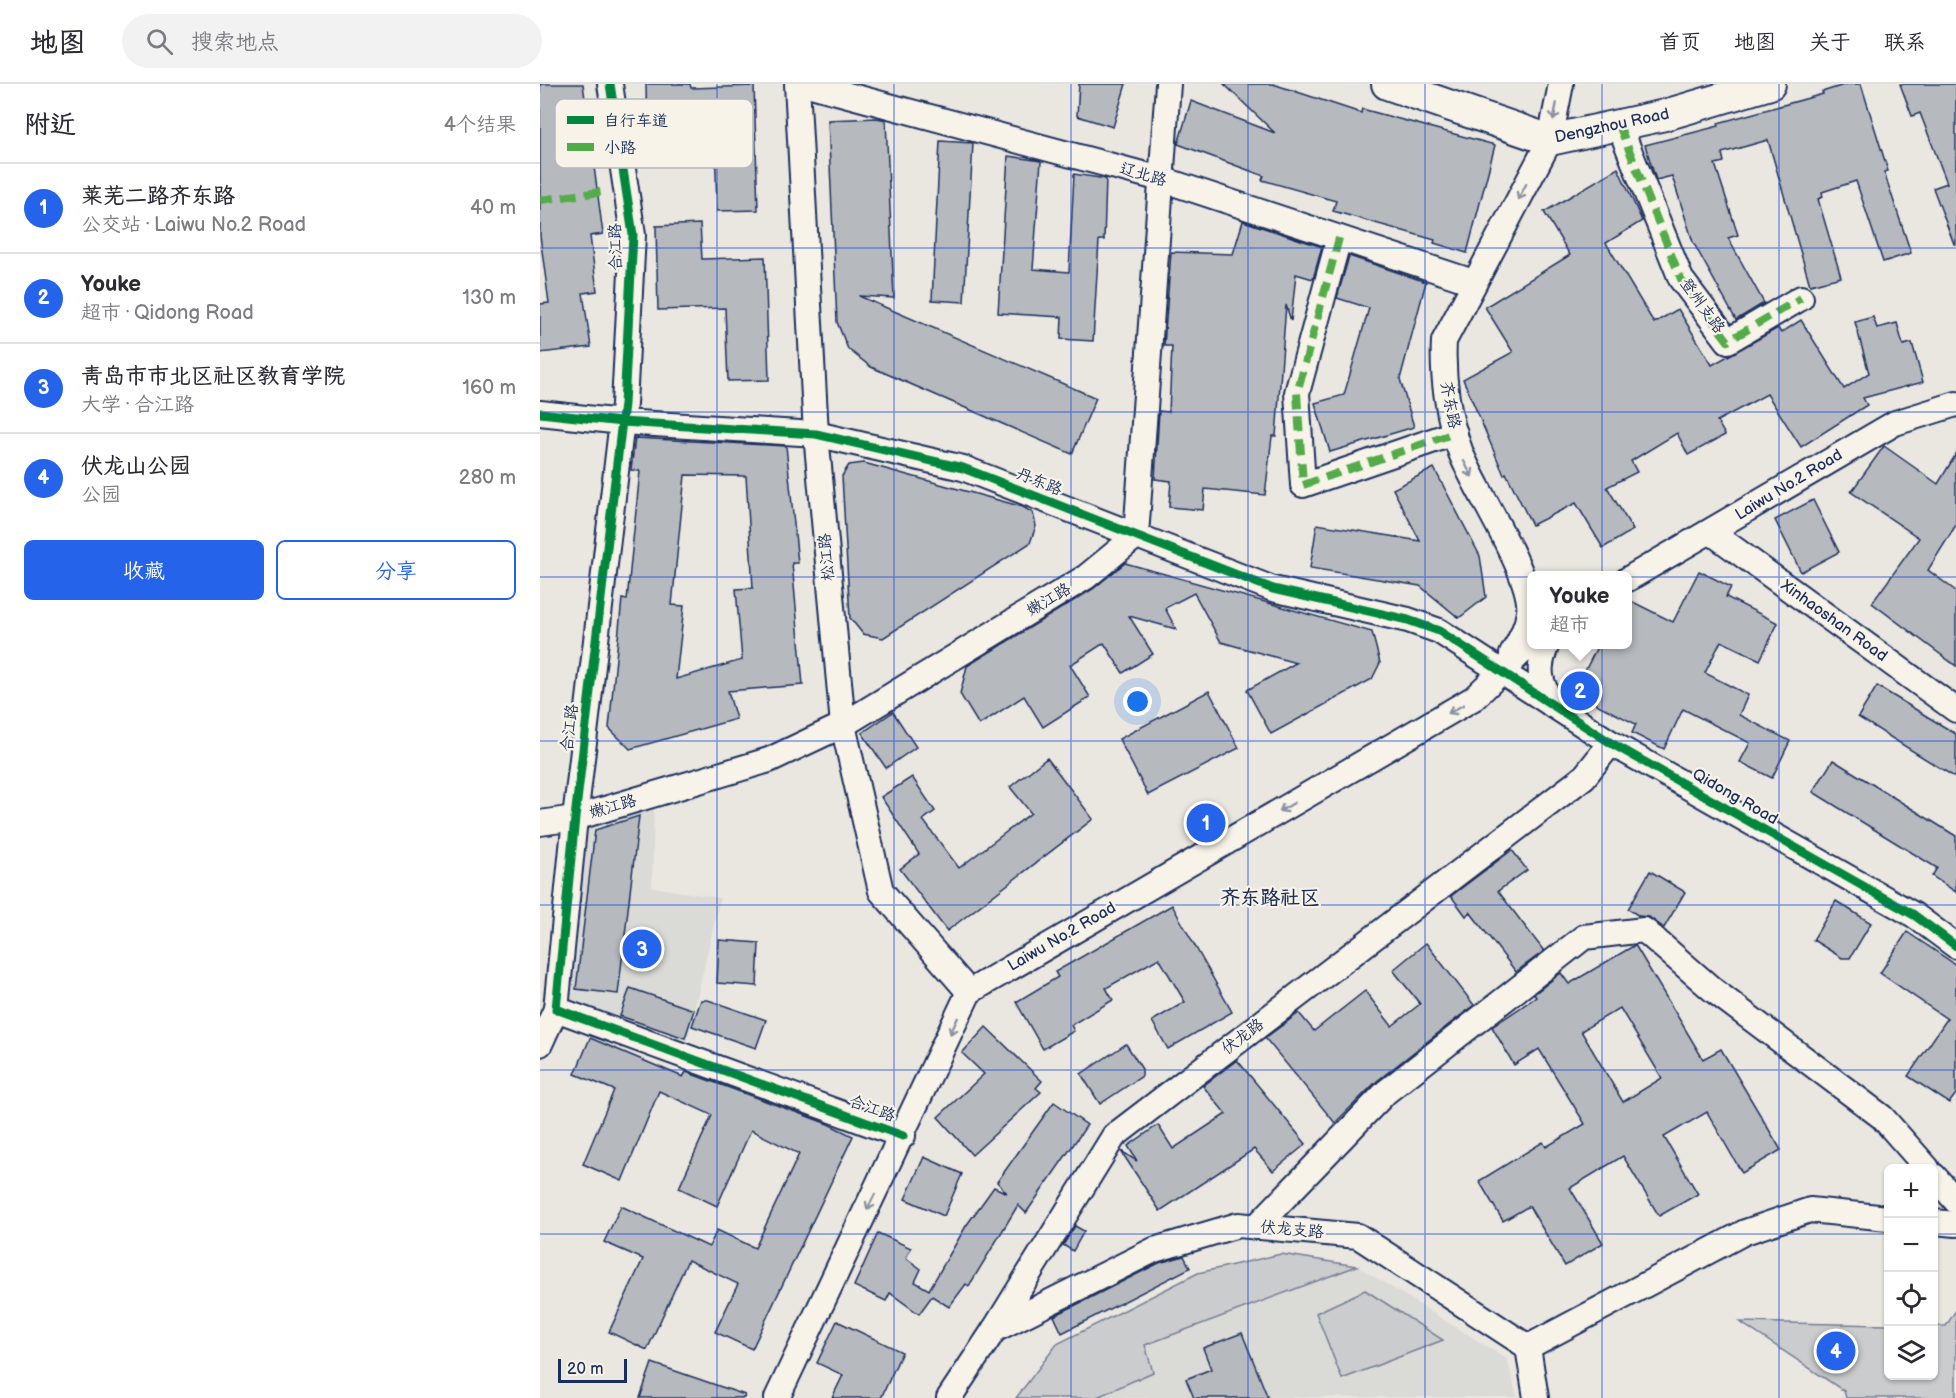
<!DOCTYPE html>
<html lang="zh">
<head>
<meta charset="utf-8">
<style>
  body { margin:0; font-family:"Balsamiq Sans","LXGW WenKai TC",sans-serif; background:#f2f2f3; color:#2b2b33 }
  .controls { position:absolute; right:18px; bottom:18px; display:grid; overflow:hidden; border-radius:9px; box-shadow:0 2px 4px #0004 }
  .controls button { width:54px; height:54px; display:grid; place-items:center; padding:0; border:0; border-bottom:2px solid #e1e1e2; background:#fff; color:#2b2b33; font:30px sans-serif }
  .scale { position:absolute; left:18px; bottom:15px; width:69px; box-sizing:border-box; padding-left:6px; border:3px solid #1b2f5e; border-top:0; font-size:16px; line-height:21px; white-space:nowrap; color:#1b2f5e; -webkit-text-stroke:4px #f7f3e8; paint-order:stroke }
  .you { position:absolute; left:598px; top:618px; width:21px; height:21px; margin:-15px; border:4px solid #fff; border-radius:50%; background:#1a73e8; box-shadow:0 0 0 9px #1a73e833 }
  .badge { display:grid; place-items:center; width:39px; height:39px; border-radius:50%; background:#2563eb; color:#fff; font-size:20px; font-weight:700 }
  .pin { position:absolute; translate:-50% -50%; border:3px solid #fff; box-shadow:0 2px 6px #0006 }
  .popup { position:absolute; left:987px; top:487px; width:105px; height:78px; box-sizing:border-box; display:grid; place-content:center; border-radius:9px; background:#fff; filter:drop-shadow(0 2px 4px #0005); font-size:20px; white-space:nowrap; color:#7c7c81 }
  .popup b { font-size:22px; color:#2b2b33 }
  .popup::after { content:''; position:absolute; left:50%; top:100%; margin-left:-12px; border:12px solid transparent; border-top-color:#fff }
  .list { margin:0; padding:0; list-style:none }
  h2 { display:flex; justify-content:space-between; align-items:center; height:78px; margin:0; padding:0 24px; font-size:26px }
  h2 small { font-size:20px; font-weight:400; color:#7c7c81 }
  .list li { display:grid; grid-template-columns:39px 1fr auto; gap:18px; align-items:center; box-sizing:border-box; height:90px; padding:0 24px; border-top:2px solid #e1e1e2 }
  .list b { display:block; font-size:22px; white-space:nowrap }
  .list p { margin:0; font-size:20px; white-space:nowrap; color:#7c7c81 }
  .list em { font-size:20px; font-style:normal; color:#7c7c81 }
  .actions { display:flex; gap:12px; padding:18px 24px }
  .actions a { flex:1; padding:14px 0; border:2px solid #2563eb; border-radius:9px; text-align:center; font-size:21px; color:#2563eb }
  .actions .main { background:#2563eb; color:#fff }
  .icon { flex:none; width:33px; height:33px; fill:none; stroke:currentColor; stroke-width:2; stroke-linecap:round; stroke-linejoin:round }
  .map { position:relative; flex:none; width:1416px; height:1314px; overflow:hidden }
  header { display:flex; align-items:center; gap:36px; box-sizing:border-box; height:84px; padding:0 30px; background:#fff; border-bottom:2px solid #e1e1e2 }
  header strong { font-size:28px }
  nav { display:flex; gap:33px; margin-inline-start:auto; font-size:21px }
  .search { width:420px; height:54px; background:#f2f2f3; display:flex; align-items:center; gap:15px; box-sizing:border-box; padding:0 21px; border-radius:33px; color:#7c7c81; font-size:22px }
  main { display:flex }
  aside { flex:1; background:#fff }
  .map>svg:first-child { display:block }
  .built { fill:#dadad6 }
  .green { fill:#cbcccd; stroke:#737e96; stroke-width:1.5 }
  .building { fill:#b6babf; stroke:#1b2f5e; stroke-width:1.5; fill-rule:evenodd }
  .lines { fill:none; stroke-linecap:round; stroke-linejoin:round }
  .minor-casing { stroke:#1b2f5e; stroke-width:28 }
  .major-casing { stroke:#1b2f5e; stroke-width:34 }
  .minor { stroke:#f7f3e8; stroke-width:24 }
  .major { stroke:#f7f3e8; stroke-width:30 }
  .quiet { stroke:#52ab49; stroke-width:8; stroke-dasharray:15 8; stroke-linecap:butt }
  .cycleway-casing { stroke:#f7f3e8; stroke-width:13 }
  .cycleway { stroke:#00873e; stroke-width:9 }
  .oneway { stroke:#8991a3 }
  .grid { fill:none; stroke:#1d4ed8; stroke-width:1.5; stroke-opacity:0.55 }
  .labels { text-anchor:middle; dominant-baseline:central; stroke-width:4.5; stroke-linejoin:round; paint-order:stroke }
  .street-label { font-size:16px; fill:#1b2f5e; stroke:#f7f3e8 }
  .quarter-label { font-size:20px; font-weight:bold; fill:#1b2f5e; stroke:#f7f3e8 }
  .key { fill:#f7f3e8; stroke:#b5b8bf; stroke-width:1.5 }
  .key-label { font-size:16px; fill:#1b2f5e }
</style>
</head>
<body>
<header>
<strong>地图</strong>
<div class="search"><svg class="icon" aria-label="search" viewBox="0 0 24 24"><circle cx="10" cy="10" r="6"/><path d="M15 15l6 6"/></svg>搜索地点</div>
<nav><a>首页</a><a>地图</a><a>关于</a><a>联系</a></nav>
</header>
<main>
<aside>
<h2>附近<small>4个结果</small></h2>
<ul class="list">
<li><span class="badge">1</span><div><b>莱芜二路齐东路</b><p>公交站 · Laiwu No.2 Road</p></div><em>40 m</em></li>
<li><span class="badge">2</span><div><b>Youke</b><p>超市 · Qidong Road</p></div><em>130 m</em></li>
<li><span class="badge">3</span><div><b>青岛市市北区社区教育学院</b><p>大学 · 合江路</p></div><em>160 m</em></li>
<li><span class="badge">4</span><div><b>伏龙山公园</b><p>公园</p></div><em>280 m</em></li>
</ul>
<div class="actions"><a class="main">收藏</a><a>分享</a></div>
</aside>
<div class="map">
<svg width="1416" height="1314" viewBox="0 0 1416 1314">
  <rect width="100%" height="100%" fill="#eae7e0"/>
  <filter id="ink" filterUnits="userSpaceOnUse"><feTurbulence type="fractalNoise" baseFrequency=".0167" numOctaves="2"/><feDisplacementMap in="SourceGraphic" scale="12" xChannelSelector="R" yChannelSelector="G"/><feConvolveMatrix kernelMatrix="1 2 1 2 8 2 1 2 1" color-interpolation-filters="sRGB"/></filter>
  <g filter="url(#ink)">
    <g class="built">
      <polygon points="114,722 112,803 180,814 146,961 31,915 48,740"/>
      <polygon points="817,1182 967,1275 977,1313 505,1314 605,1261"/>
    </g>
    <g class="green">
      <polygon points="741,1170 817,1182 605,1261 613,1288 555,1314 476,1314 517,1260 658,1189"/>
      <polygon points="825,1206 903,1256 802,1295 776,1229"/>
      <polygon points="1416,1226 1416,1314 1306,1314 1304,1307 1200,1238 1348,1241 1348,1292 1394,1292 1394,1242 1406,1242"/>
    </g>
    <g class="building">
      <polygon points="0,0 43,0 63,150 50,152 57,207 43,209 51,263 0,269 0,220 9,219 0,152"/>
      <polygon points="106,0 150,0 151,4 214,2 218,126 177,127 175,54 107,56"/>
      <polygon points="539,0 586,0 573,43 537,32"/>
      <polygon points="684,0 733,0 821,29 822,25 955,61 927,169 894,159 895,156 793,127 796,117 722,96 724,92 638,60 651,17 735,49"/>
      <polygon points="1307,0 1321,0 1348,87 1344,88 1371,169 1343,178 1316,97 1282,108 1283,113 1278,115 1301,193 1270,201 1228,56 1182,69 1184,78 1175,80 1198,151 1188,154 1224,219 1196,236 1153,158 1132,92 1116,96 1105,61 1179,42 1178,39 1283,10 1282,8"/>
      <polygon points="1360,0 1416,0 1416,160 1414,160 1393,104 1407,99 1380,29 1372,32"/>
      <polygon points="337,34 346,36 354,214 319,212 556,314 532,370 331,283 308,265 297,238 288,36"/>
      <polygon points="400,57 433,59 424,218 392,216"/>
      <polygon points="468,72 501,77 493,185 529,188 534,90 566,95 564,156 559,156 553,257 521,255 522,233 458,229"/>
      <polygon points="1078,84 1102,137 1066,159 1114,239 1138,225 1172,281 1238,244 1241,249 1261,236 1304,305 1329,289 1315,238 1333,233 1337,244 1357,239 1363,261 1372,259 1383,298 1323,314 1327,321 1261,363 1227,310 1177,337 1185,351 1148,371 1137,349 1091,377 1097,388 1067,403 1093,446 1063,464 1036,419 992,441 966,389 964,391 923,295 973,268 945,223 1030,171 1004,128"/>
      <polygon points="703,137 782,163 773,195 756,190 751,237 746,221 736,352 732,352 725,411 665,405 663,426 629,423 631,397 615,395 619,327 629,328 632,262 624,262 631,168 693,170"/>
      <polygon points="160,140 162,175 225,173 229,296 188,297 185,224 118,226 116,142"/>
      <polygon points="809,172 886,198 860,295 874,343 790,368 775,319 804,311 829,224 797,214"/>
      <path d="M95,354l151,8 12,117h-6l11,122 -75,6 8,28 -106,30 -21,-21 13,-129 5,1 13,-129 -9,-1zM145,391l61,1 7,112 -17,1 6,71 -66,19 8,-73 -12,-1z"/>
      <polygon points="1344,362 1398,400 1416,370 1416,441 1388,486 1416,507 1416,582 1332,519 1379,454 1311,408"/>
      <polygon points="324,379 483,423 493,429 496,442 490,459 343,554 323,550 310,534 302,392 309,381"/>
      <polygon points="894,384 940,472 946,513 919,534 880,502 770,484 777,440 880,457 853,405"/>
      <polygon points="1273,416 1299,468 1261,488 1235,436"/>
      <polygon points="585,479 832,548 840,579 832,595 731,650 707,606 756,579 681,558 654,509 625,524 636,545 589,532 613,570 583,589 564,559 530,581 550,613 503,643 484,612 439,641 420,610 427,582 553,505"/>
      <polygon points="1159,487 1191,503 1186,513 1238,539 1220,576 1181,557 1165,589 1208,611 1199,631 1250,657 1232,694 1200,678 1210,659 1143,625 1124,665 1092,649 1096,640 1034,609 1058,561 1088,561 1088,529 1093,518 1133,538"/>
      <polygon points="1337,602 1416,650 1416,694 1318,633"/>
      <polygon points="669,607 699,664 608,711 579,655"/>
      <polygon points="353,628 376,663 346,684 322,649"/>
      <polygon points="507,674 553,735 407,847 360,785 379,770 341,713 372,693 395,727 383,736 419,784 491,729 470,703"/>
      <polygon points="1293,676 1416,752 1416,808 1392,792 1397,784 1273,708"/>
      <polygon points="99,732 78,910 36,905 55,746"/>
      <polygon points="972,766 987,786 958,807 1004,867 976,888 930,828 926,832 911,812"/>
      <polygon points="1110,787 1145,808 1124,844 1109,833 1099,832 1088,825"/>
      <polygon points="1296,817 1331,839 1310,874 1302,874 1273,856"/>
      <polygon points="632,821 692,928 628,965 612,937 645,918 619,874 566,904 573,916 531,941 534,947 503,965 476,918 518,893 515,888"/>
      <polygon points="1367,848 1416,881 1416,1010 1409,1019 1368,992 1407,935 1340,889"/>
      <polygon points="179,856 219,859 217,902 177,899"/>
      <polygon points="886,859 934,921 837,997 795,1039 725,954 759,929 774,947 825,907 852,942 880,920 853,886"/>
      <path d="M1095,861l68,114 18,-10 60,101 -39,23 -35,-61 -43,25 34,57 -39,22 -36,-60 -53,32 33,55 -38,23 -36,-60 -26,15 -24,-40 64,-39 3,5 39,-23 -46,-75 -25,16 -22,-38 44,-30 -2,-3 27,-21 8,11zM1080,924l42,70 -39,24 -42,-71z"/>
      <polygon points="90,904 154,926 145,954 80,932"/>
      <polygon points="161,916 168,916 226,936 216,964 152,942"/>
      <polygon points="446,943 502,997 496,1004 501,1008 432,1071 398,1033 444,990 422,969"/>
      <polygon points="50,954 143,993 146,988 288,1040 313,1052 212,1265 175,1248 198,1200 148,1176 107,1266 69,1248 103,1175 64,1158 81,1122 169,1163 177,1146 215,1164 259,1070 211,1046 177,1122 139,1104 172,1031 119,1007 82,1097 43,1080 74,1006 35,990"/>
      <polygon points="586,960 602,985 602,992 560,1020 541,990"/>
      <polygon points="697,976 766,1060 733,1087 714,1065 620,1127 581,1067 597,1077 588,1062 618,1041 633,1065 686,1030 663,1002"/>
      <polygon points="514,1018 547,1041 486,1129 478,1121 429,1202 426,1200 409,1223 392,1212 379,1230 350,1209 346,1217 314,1202 338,1149 371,1164 366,1174 381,1185 375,1198 389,1206 426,1142 454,1103 467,1109 457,1098"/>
      <polygon points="384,1073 422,1090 404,1132 365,1115"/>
      <polygon points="535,1142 544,1147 533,1167 523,1161"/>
      <polygon points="644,1172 650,1184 522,1249 514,1232 619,1179"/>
      <polygon points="297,1237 362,1268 341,1314 292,1314 303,1291 277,1279"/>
      <polygon points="702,1249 728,1314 654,1314 646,1295 671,1285 663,1264"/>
      <polygon points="112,1279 205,1311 204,1314 100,1314"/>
    </g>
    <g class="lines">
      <g class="minor-casing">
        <g id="minor">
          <polyline points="70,0 93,151 84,320 35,734 16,925 363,1052"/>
          <polyline points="257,0 276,350 303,641 341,807 429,908"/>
          <polyline points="267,0 621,95 933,198"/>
          <polyline points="1079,41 1141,195 1188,257 1261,214"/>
          <polyline points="799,154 757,309 763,401 915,349"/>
          <polyline points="0,329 82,338 276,350 423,384 733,505 868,536 899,547 1071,659 1374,831 1416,862"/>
          <polyline points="1171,448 1416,626"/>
          <polyline points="1088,495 1355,339 1416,320"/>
          <path d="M1007,560c-11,26 -7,37 5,61"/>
          <path d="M972,570c8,-13 15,-26 17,-42 5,-35 -54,-122 -68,-159 -13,-34 -19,-76 -17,-112l106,-201 11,-56"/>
          <polyline points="0,739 35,734 229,676 303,641 546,493 596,452 628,0"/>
          <polyline points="0,960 16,925"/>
          <polyline points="1394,1092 1416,1117"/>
          <polyline points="1394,1138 1416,1140"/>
          <polyline points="716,1143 846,1008 1044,853 1104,846 1173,906 1342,1033 1387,1084"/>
          <polyline points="454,1246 614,1166 698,1141 818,1152 988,1263 996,1314"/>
          <polyline points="988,1263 1205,1148 1270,1126 1348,1134"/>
          <polyline points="237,1314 429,908 934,614 992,558"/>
          <polyline points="409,1314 454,1246 574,1052 1044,693 1071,659"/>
        </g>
      </g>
      <g class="major-casing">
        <polyline id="major" points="847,0 1010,56 1125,31 1230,0"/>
      </g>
      <use href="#minor" class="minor"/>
      <use href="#major" class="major"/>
      <g class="quiet">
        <polyline points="1079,41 1141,195 1188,257 1261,214"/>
        <polyline points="0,116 68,107"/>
        <polyline points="799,154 757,309 763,401 915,349"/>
      </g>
      <g class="cycleway-casing">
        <g id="cycleway">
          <polyline points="70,0 93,151 84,320 35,734 16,925 363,1052"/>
          <polyline points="0,329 82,338 276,350 423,384 733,505 868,536 899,547 1071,659 1374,831 1416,862"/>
        </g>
      </g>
      <use href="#cycleway" class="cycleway"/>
    </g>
    <defs><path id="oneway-shaft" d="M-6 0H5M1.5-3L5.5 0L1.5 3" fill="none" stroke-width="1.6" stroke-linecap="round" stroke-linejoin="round" transform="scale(1.5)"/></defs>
    <g class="oneway">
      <use href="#oneway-shaft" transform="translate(1015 28) rotate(101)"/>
      <use href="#oneway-shaft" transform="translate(982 108) rotate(118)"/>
      <use href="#oneway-shaft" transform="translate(928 385) rotate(63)"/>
      <use href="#oneway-shaft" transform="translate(916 625) rotate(150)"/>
      <use href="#oneway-shaft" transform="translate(747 723) rotate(150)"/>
      <use href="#oneway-shaft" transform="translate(414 942) rotate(115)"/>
      <use href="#oneway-shaft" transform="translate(331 1118) rotate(116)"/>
    </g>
  </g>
  <path class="grid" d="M177,0v1314M354,0v1314M531,0v1314M708,0v1314M885,0v1314M1062,0v1314M1239,0v1314M0,164h1416M0,328h1416M0,493h1416M0,657h1416M0,821h1416M0,986h1416M0,1150h1348M1394,1150h22"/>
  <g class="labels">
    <g class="street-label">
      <text transform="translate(1072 42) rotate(-12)">Dengzhou Road</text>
      <text transform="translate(603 91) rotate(16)">辽北路</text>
      <text transform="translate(76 163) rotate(-91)">合江路</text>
      <text transform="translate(1162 222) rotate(54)">登州支路</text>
      <text transform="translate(910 321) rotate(79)">齐东路</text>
      <text transform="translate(499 398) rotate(22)">丹东路</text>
      <text transform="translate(1249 401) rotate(-31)">Laiwu No.2 Road</text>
      <text transform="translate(287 473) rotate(-95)">松江路</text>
      <text transform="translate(509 516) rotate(-31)">嫩江路</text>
      <text transform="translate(1294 537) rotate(36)">Xinhaoshan Road</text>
      <text transform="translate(30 644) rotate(-83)">合江路</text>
      <text transform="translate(1195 713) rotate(30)">Qidong Road</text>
      <text transform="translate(73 723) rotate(-16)">嫩江路</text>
      <text transform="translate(522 853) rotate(-30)">Laiwu No.2 Road</text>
      <text transform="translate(703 953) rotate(-37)">伏龙路</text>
      <text transform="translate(332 1025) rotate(20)">合江路</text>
      <text transform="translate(752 1146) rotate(5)">伏龙支路</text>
    </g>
    <g class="quarter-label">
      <text x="730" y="814">齐东路社区</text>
    </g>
  </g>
  <rect x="15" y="15" width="198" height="69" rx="9" class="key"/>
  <rect x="27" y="32" width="27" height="8" fill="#00873e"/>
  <rect x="27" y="59" width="27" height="8" fill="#52ab49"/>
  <g class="key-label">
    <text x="64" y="42">自行车道</text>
    <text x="64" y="69">小路</text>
  </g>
</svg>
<div class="controls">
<button>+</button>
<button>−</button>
<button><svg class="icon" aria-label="locate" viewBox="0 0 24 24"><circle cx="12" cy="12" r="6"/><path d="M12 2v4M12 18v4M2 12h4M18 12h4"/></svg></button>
<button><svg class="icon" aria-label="layers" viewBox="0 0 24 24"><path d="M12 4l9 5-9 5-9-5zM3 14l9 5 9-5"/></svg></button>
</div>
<div class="scale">20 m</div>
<div class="you"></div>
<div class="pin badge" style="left:666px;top:739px">1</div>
<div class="pin badge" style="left:1040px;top:607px">2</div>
<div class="popup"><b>Youke</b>超市</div>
<div class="pin badge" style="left:102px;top:865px">3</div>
<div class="pin badge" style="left:1296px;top:1267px">4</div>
</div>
</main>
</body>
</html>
